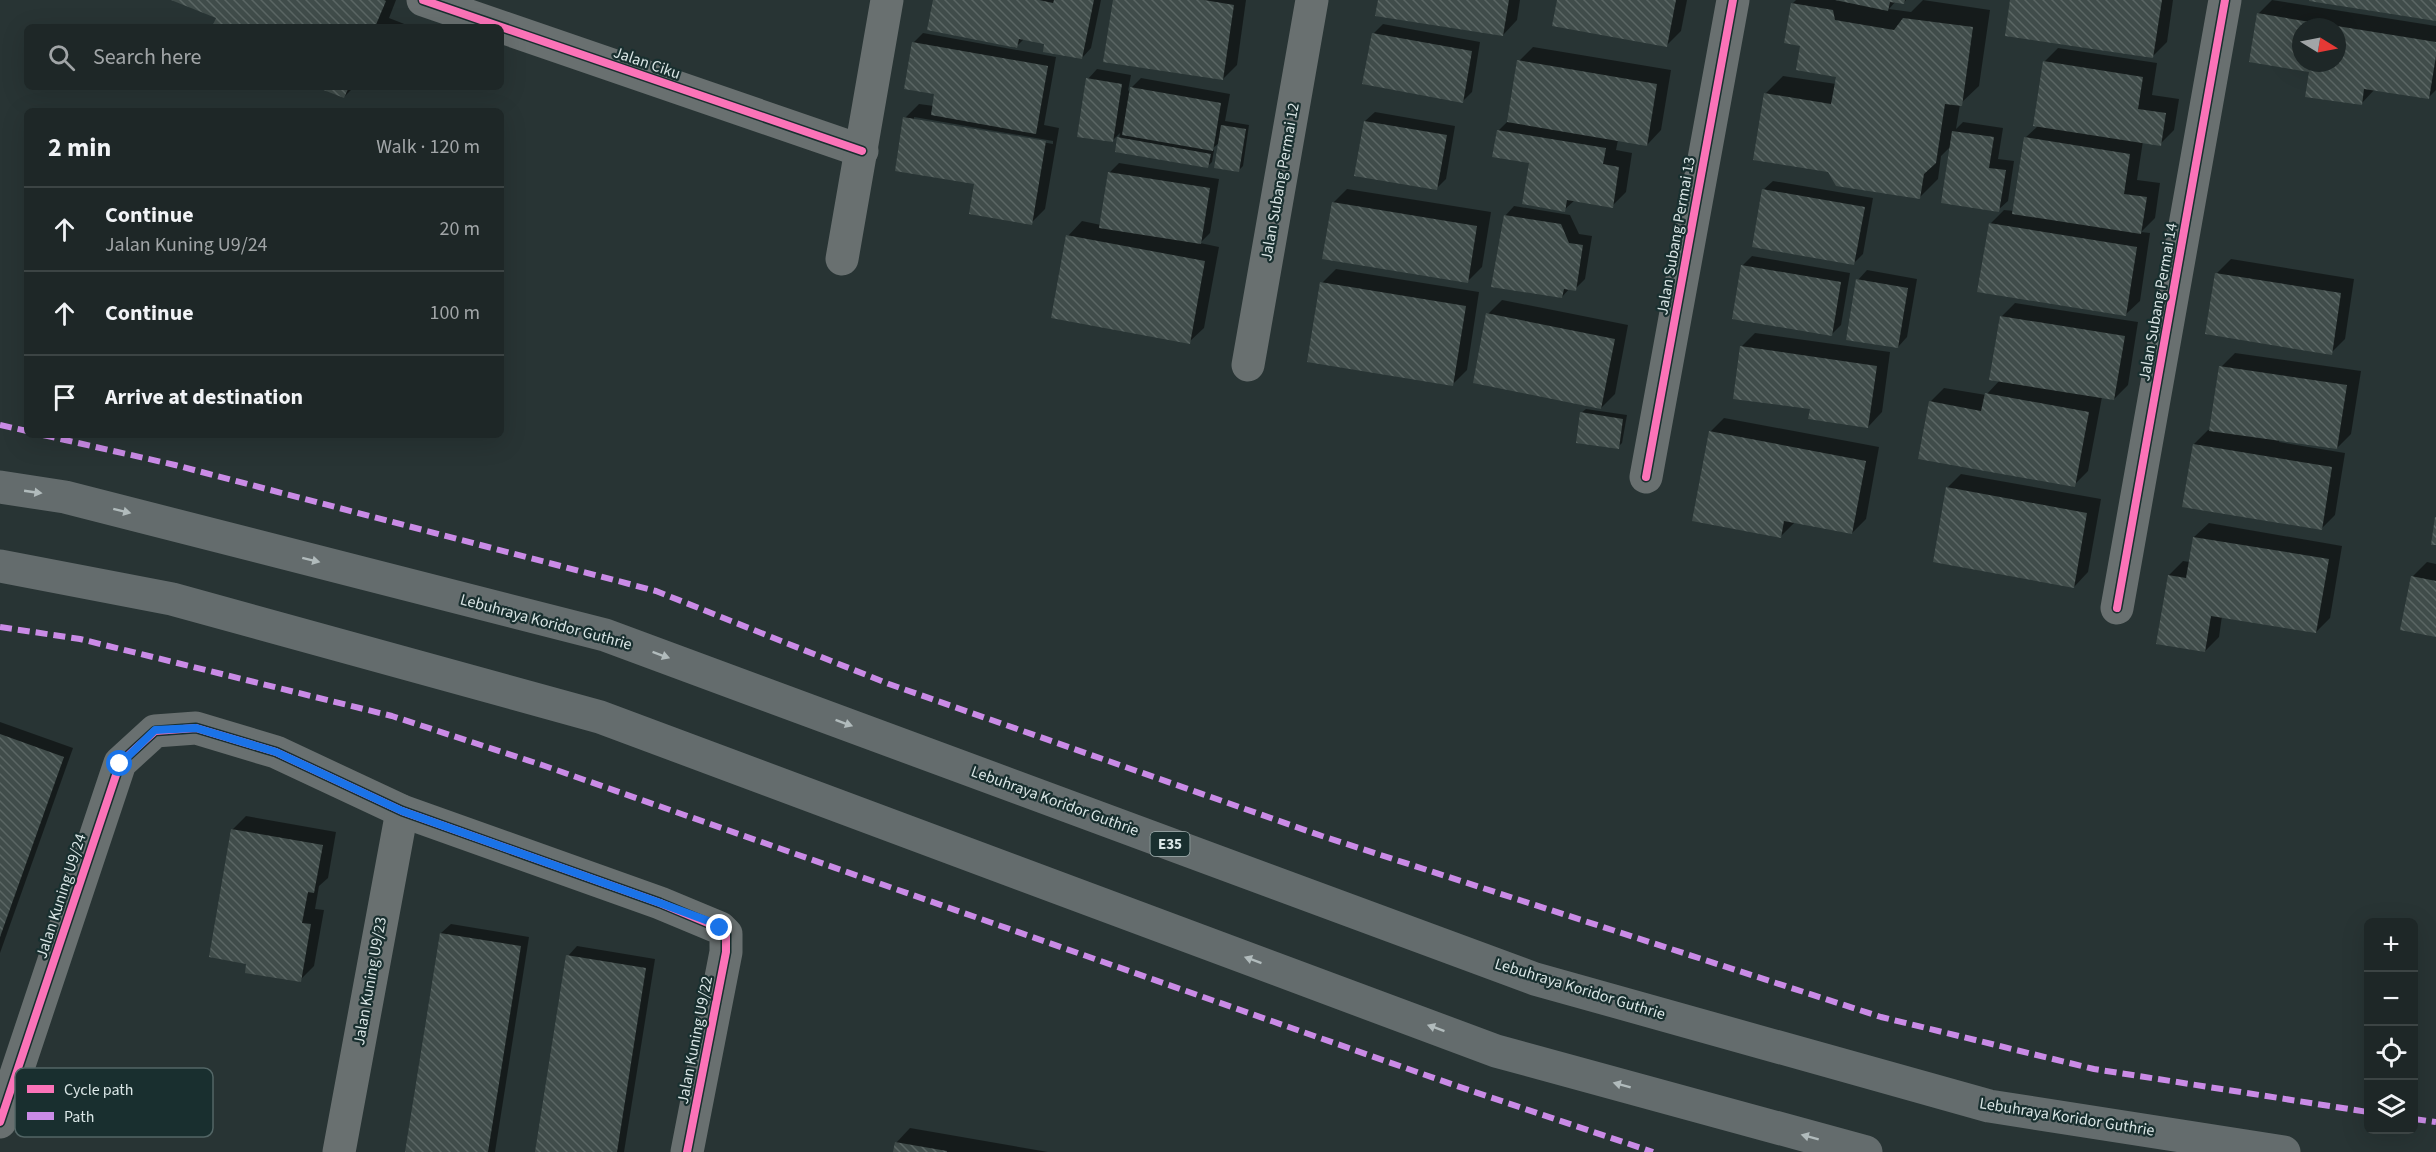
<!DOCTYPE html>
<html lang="en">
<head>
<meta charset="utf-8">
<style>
  body { margin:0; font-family:"Source Sans 3",sans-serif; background:#2b3333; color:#f1f3f6 }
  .controls { position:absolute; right:18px; bottom:18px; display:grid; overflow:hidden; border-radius:9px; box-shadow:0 6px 24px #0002 }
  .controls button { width:54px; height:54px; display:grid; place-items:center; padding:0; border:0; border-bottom:2px solid #3c4444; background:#1e2727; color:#f1f3f6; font:30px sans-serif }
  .compass { position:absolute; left:2292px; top:18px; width:54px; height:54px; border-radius:50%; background:#1e2727; box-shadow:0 6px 24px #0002; rotate:100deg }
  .stop { position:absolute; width:18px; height:18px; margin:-14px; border:4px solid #1a73e8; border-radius:50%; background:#fff }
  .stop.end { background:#1a73e8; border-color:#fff; box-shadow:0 2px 6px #0008 }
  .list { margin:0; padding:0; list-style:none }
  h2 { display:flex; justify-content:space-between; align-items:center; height:78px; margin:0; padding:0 24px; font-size:26px }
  h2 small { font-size:20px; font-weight:400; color:#a1a5a7 }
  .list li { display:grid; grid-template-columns:39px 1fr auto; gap:18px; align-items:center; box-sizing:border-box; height:84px; padding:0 24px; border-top:2px solid #3c4444 }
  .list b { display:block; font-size:22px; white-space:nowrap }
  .list p { margin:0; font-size:20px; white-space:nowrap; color:#a1a5a7 }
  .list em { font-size:20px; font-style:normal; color:#a1a5a7 }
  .icon { flex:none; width:33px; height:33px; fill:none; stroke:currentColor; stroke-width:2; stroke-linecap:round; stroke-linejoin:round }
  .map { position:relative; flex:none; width:2436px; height:1152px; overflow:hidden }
  .search { position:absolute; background:#1e2727; box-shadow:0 6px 24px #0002; left:24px; top:24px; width:480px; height:66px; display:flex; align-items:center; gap:15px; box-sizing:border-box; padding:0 21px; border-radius:9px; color:#a1a5a7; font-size:22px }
  .panel { position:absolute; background:#1e2727; box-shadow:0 6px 24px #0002; left:24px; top:108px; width:480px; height:330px; border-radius:9px }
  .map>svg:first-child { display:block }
  .shadow { fill:#0007; fill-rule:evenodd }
  .building { fill:url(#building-back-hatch) }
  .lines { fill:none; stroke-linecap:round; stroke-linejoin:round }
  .minor { stroke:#697070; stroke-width:33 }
  .motorway { stroke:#646c6d; stroke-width:33 }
  .quiet { stroke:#ca8be6; stroke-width:6; stroke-dasharray:12 6; stroke-linecap:butt }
  .cycleway-casing { stroke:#192f2f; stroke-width:11 }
  .cycleway { stroke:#fb73b8; stroke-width:8 }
  .oneway { fill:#b1bbbc }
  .route { stroke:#1a73e8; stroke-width:8 }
  .labels { text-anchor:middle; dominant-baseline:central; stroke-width:4.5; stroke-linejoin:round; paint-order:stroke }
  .shield { fill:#192f2f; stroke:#a0afaf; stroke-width:1.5 }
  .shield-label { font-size:15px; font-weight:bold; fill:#dae6e6 }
  .street-label { font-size:16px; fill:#dae6e6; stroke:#192f2f }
  .key { fill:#192f2f; stroke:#536666; stroke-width:1.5 }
  .key-label { font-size:16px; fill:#dae6e6 }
</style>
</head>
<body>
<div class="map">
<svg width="2436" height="1152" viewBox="0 0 2436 1152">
  <defs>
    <pattern id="building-back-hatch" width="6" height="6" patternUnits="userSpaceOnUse" patternTransform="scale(1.5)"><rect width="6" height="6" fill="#404c4a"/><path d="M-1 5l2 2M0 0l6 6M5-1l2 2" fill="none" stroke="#5b6664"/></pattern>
  </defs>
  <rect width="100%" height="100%" fill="#283434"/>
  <g class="shadow">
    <polygon points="175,0 396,0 389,18 412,27 214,27 218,17"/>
    <polygon points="935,0 1101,0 1091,48 1082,58 1046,43 1024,39 1015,48"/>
    <polygon points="1115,0 1246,0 1237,65 1223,79"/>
    <polygon points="1379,0 1520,0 1517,20 1503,35"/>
    <polygon points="1559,0 1687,0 1681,31 1667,45"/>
    <polygon points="1796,0 1906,0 1904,3 1896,1 1889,9 1911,12 1923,0 1990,10 1979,86 1960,104 1956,129 1963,122 2003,128 1998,159 2014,161 2008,201 1998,210 1951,146 1941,156 1938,179 1920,197 1829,170 1765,94 1783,76 1836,84 1838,76 1802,45 1792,4"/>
    <polygon points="2012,0 2173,0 2167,42 2153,56"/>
    <path d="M2272,0l164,26v64l-8,8 -53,-9 -14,15 -50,-33 -61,-10 8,-47zM2301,27h36v36h-36z"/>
    <polygon points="1383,24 1480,42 1472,92 1462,102 1373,34"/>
    <path d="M923,33l133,24 -12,68 15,3 -14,81 -14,14 -55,-40 -71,-65 14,-14 15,2 2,-13 -30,-5 8,-46zM914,117l139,24v3l-139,-24z"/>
    <polygon points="1533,47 1671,70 1661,130 1647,145 1618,140 1616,150 1632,153 1626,192 1612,206 1575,200 1564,210 1530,162 1498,131 1508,121 1519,61"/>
    <polygon points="2058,48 2157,63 2152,95 2179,99 2174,130 2160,144 2143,141 2137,180 2160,183 2155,218 2141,232 2150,233 2140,301 2125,315 1990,224 2004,210 2014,211 2025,138 2038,126 2044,62"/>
    <polygon points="1097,69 1131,75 1128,91 1141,78 1230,94 1225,121 1249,125 1243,166 1238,171 1220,142 1212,149 1214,150 1212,162 1208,166 1117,150 1120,133 1112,141 1088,79"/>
    <polygon points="320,87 354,87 344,97"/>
    <polygon points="1375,112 1455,126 1446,179 1437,188 1365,121"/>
    <polygon points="1119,163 1219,179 1210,233 1200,243 1219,247 1204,328 1189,342 1068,236 1082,221 1101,225 1110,172"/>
    <polygon points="1773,181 1873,198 1863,254 1854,263 1763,190"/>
    <polygon points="1347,189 1491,212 1482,267 1468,281 1333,203"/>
    <polygon points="1514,206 1570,215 1579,234 1592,236 1585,279 1575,289 1570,288 1562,297 1505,216"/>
    <polygon points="1752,256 1850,273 1841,325 1832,334 1742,266"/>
    <polygon points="2231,259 2354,279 2345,339 2331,353 2217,273"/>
    <polygon points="1336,269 1479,292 1467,370 1453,384 1322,283"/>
    <polygon points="1867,270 1917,279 1907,337 1898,347 1858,280"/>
    <polygon points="1502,300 1628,325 1615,394 1601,408 1488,314"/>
    <polygon points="2015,303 2138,322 2128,385 2114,399 2102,397 2088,471 2074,485 1930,402 1944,388 1986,395 2000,380 2001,317"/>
    <polygon points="1755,333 1890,352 1882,412 1868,427 1812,408 1741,347"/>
    <polygon points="2235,353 2361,371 2351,434 2337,448 2280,439 2279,442 2345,453 2335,515 2321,529 2194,444 2208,430 2211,431 2221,367"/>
    <polygon points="1586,409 1627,415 1622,443 1618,447 1581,413"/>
    <polygon points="1724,418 1879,447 1866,519 1852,533 1795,522 1781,536 1710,432"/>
    <polygon points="1961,474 2101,499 2088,572 2074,587 1947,488"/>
    <polygon points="2209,523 2342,546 2330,618 2316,632 2222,616 2219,637 2205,651 2169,575 2183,561 2190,562 2194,537"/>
    <polygon points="2427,562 2436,564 2436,636 2413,576"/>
    <polygon points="0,722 73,748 0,953"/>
    <polygon points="246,816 336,832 328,878 319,886 315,909 324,910 314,966 300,980 248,963 232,830"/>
    <polygon points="451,924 529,937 495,1152 407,1152 441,933"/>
    <polygon points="577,946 655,959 624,1152 536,1152 568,956"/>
    <polygon points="910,1128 1048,1152 895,1152 896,1143"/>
  </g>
  <g class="building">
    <polygon points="171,0 384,0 386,1 375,27 212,27 216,18"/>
    <polygon points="933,0 1039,0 1053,3 1054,0 1094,0 1082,59 1043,52 1044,44 1019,39 1017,48 927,30"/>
    <polygon points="1113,0 1204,0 1234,5 1223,80 1103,62"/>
    <polygon points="1378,0 1509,0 1503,36 1375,16"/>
    <polygon points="1557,0 1676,0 1667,47 1552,26"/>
    <polygon points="1835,0 1905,0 1904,4 1890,2 1888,11"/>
    <polygon points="2010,0 2162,0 2153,58 2005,36"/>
    <polygon points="2309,0 2436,0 2436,21 2309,1"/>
    <polygon points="1791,3 1833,10 1835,20 1894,30 1903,18 1973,27 1962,106 1945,104 1936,163 1924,174 1920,199 1836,186 1828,172 1753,160 1764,93 1831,104 1836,77 1796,70 1800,46 1784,43"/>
    <polygon points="2257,13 2334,26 2301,27 2301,63 2337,63 2337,26 2436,42 2436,56 2429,99 2364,89 2362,105 2305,97 2309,72 2249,62"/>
    <polygon points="1372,33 1472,51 1463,103 1362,84"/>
    <polygon points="912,42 1048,66 1036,134 931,115 934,94 904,89"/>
    <polygon points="1517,60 1657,84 1647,146 1507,122"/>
    <polygon points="2043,61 2143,77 2138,109 2166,113 2161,146 2033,126"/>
    <polygon points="1086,78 1122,84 1113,142 1077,137"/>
    <polygon points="316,87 349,87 344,98"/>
    <polygon points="1130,87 1221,103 1213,151 1122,135"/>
    <polygon points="903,117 1046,141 1032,225 969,214 974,184 895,171"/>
    <polygon points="1364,121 1447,135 1437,190 1354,176"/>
    <polygon points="1221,125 1246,129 1239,172 1214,168"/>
    <polygon points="1497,130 1606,148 1603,164 1619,167 1613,208 1567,200 1565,212 1522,204 1529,163 1492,157"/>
    <polygon points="1952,131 1994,137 1989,168 2006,170 1999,212 1941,203"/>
    <polygon points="1117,137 1211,154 1208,168 1115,152"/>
    <polygon points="2024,137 2130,154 2124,194 2147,197 2141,234 2012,214"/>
    <polygon points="1108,172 1210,188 1201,244 1099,228"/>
    <polygon points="1762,189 1865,207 1854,265 1752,247"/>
    <polygon points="1332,202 1477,226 1468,283 1322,259"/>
    <polygon points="1504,215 1561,224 1569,243 1583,245 1576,291 1564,289 1562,298 1491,287"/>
    <polygon points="1989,223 2137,247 2126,316 1977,292"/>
    <polygon points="1066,235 1205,261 1190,344 1051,318"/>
    <polygon points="1741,265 1841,282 1832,336 1732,319"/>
    <polygon points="2215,273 2341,293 2332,355 2205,334"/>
    <polygon points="1856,279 1908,288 1898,348 1846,340"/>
    <polygon points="1320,282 1466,306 1453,386 1307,362"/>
    <polygon points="1486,313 1615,339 1601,409 1473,383"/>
    <polygon points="2000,316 2125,336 2114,400 1989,380"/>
    <polygon points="1740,346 1877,366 1868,428 1808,419 1810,409 1733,399"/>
    <polygon points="2219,366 2347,385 2337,449 2209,431"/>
    <polygon points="1985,393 2089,412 2075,487 1918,459 1929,401 1981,411"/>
    <polygon points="1580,412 1623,419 1619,449 1576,443"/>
    <polygon points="1709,431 1866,461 1852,534 1784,521 1781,538 1692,521"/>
    <polygon points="2193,444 2332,467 2322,530 2182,507"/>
    <polygon points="1946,487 2087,513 2074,588 1933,562"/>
    <polygon points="2435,517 2436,517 2436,545 2431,545"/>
    <polygon points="2193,537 2329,559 2316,633 2211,616 2205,652 2156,644 2168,575 2186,578"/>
    <polygon points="2411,576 2436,581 2436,637 2400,630"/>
    <polygon points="0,734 64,757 0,937"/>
    <polygon points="231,829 323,845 314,893 308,892 302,923 311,924 301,982 245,973 246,964 209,957"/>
    <polygon points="440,933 521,946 488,1152 405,1152"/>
    <polygon points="566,955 646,968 617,1152 535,1152"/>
    <polygon points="895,1142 947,1151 947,1152 893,1152"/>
  </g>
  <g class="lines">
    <g class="minor">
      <polyline points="423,0 862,151"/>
      <polyline points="842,259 887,0"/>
      <polyline points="1248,365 1312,0"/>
      <polyline points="1646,477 1733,0"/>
      <polyline points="2117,608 2225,0"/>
      <polyline points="0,1122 120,763 155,731 196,728 276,752 402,811 660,903 720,928 726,934 726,952 687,1152"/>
      <polyline points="339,1152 402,811"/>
    </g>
    <g class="motorway">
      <polyline points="0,487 65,497 605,635 1535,979 1989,1106 2284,1152"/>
      <polyline points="0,566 172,599 600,717 1496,1051 1866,1152"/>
    </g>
    <g class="quiet">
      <polyline points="0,425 27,431"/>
      <polyline points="43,435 175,465 656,591 889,684 1322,836 1881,1017 2094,1069 2368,1112"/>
      <polyline points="0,627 80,639 392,716 542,765 1454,1085 1653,1152"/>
      <polyline points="2414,1119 2436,1122"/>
    </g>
    <g class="cycleway-casing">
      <g id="cycleway">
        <polyline points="423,0 862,151"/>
        <polyline points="1646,477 1733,0"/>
        <polyline points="2117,608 2225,0"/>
        <polyline points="0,1122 120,763 155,731 196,728 276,752 402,811 660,903 720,928 726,934 726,952 687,1152"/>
      </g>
    </g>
    <use href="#cycleway" class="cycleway"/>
  </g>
  <defs><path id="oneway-solid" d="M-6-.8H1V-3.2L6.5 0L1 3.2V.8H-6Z" transform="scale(1.5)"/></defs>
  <g class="oneway">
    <use href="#oneway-solid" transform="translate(33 492) rotate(8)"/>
    <use href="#oneway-solid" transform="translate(122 511) rotate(14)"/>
    <use href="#oneway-solid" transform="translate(311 560) rotate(14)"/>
    <use href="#oneway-solid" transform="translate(661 655) rotate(20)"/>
    <use href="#oneway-solid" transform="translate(844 723) rotate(20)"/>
    <use href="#oneway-solid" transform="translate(1253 960) rotate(-160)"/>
    <use href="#oneway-solid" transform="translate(1436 1028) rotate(-160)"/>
    <use href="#oneway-solid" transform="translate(1622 1085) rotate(-165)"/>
    <use href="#oneway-solid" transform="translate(1810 1137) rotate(-165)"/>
  </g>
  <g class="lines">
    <polyline class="route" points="120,764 155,730 196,728 276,752 402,811 660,903 711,922 720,928"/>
  </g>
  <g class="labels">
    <rect class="shield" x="1150.5" y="832" width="39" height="24" rx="4.5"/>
    <g class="shield-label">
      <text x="1170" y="844">E35</text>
    </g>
    <g class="street-label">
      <text transform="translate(647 63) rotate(19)">Jalan Ciku</text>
      <text transform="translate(1280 182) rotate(-80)">Jalan Subang Permai 12</text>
      <text transform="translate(1676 236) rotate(-80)">Jalan Subang Permai 13</text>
      <text transform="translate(2158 302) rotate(-80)">Jalan Subang Permai 14</text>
      <text transform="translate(546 622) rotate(15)">Lebuhraya Koridor Guthrie</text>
      <text transform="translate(1055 801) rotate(20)">Lebuhraya Koridor Guthrie</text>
      <text transform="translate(61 896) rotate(-72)">Jalan Kuning U9/24</text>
      <text transform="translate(370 981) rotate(-80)">Jalan Kuning U9/23</text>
      <text transform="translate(1580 989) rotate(17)">Lebuhraya Koridor Guthrie</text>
      <text transform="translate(695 1040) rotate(-79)">Jalan Kuning U9/22</text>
      <text transform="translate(2067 1117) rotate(9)">Lebuhraya Koridor Guthrie</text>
    </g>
  </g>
  <rect x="15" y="1068" width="198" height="69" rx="9" class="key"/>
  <rect x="27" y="1085" width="27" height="8" fill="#fb73b8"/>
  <rect x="27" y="1112" width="27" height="8" fill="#ca8be6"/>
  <g class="key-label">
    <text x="64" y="1095">Cycle path</text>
    <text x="64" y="1122">Path</text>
  </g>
</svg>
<div class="controls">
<button>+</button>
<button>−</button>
<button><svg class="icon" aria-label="locate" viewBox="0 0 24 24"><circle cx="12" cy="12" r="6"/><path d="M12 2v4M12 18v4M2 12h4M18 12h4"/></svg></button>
<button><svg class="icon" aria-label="layers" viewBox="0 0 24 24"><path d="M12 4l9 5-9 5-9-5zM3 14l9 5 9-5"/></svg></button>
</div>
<svg class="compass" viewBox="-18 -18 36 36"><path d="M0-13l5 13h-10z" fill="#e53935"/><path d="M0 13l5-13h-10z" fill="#a1a5a7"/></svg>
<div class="stop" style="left:120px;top:764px"></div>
<div class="stop end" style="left:720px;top:928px"></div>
<div class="search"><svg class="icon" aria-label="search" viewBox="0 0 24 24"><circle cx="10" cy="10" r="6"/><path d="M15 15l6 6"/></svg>Search here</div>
<section class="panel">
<h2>2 min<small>Walk · 120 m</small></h2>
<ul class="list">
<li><svg class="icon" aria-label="ahead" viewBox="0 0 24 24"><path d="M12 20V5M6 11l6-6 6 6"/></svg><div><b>Continue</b><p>Jalan Kuning U9/24</p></div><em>20 m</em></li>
<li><svg class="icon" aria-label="ahead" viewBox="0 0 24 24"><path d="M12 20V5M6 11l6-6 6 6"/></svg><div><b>Continue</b></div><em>100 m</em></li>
<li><svg class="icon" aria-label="arrive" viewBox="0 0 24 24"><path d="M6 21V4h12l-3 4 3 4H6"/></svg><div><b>Arrive at destination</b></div></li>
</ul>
</section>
</div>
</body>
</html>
